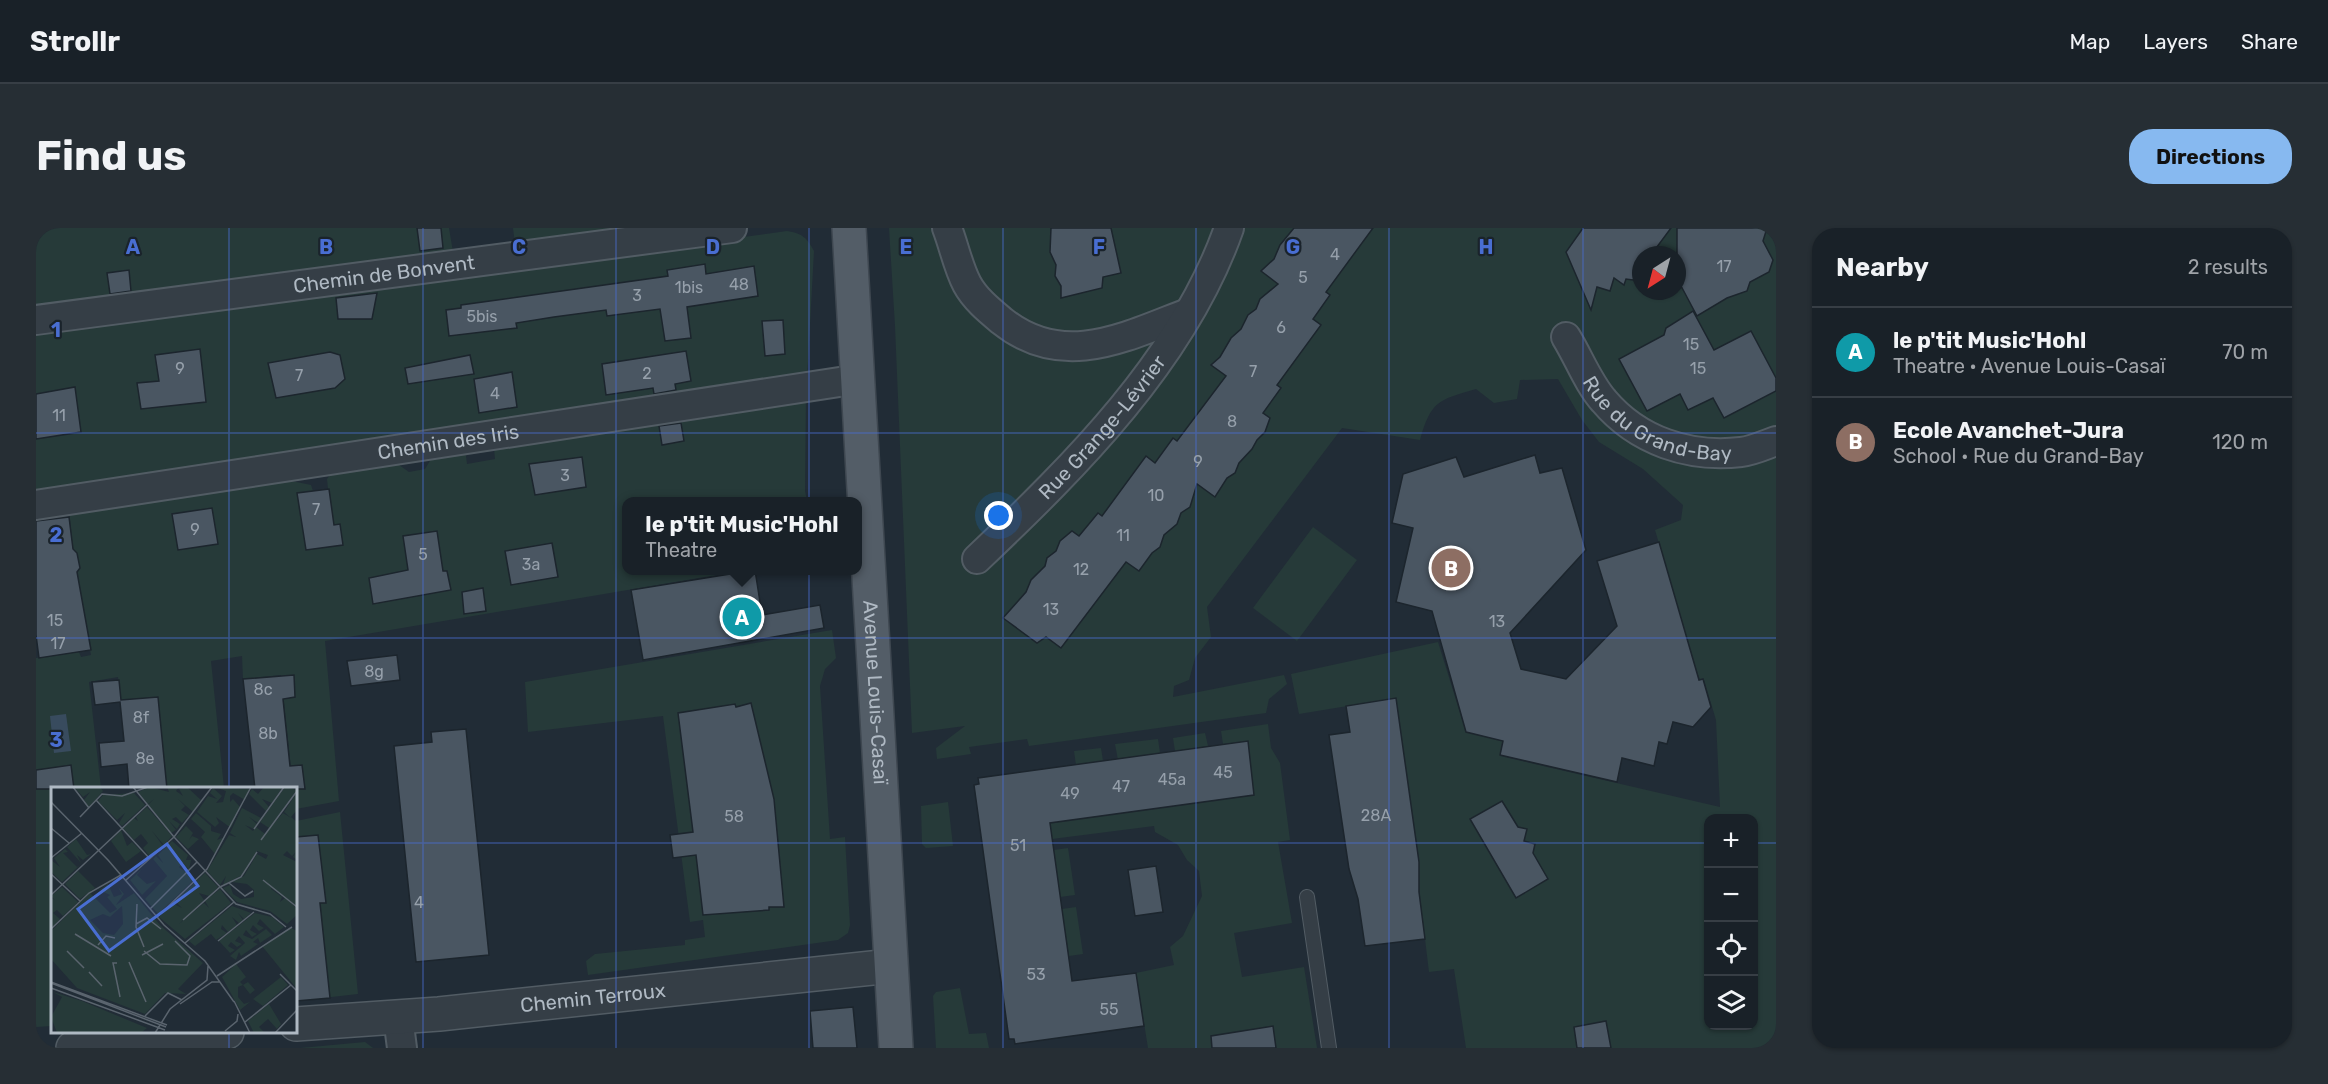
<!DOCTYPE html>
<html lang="en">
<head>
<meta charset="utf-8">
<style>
  body { margin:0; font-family:Rubik,sans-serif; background:#262e34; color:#f1f3f6 }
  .controls { position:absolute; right:18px; bottom:18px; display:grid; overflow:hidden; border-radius:12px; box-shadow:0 2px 4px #0004 }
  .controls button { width:54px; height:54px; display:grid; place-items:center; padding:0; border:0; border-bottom:2px solid #373e45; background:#192128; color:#f1f3f6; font:30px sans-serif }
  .compass { position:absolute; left:1596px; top:18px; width:54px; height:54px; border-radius:50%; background:#192128; box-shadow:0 2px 4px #0004; rotate:216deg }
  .you { position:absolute; left:963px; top:288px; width:21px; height:21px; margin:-15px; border:4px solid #fff; border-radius:50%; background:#1a73e8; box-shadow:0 0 0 9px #1a73e833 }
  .badge { display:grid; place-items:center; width:39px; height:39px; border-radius:50%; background:#87b9f0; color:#fff; font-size:20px; font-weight:700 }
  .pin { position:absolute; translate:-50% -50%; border:3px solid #fff; box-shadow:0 2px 6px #0006 }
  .popup { position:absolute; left:586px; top:269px; width:240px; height:78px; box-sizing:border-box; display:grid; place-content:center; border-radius:12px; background:#192128; filter:drop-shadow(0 2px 4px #0005); font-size:20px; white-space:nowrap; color:#9fa3a8 }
  .popup b { font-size:22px; color:#f1f3f6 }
  .popup::after { content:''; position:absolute; left:50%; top:100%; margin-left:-12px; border:12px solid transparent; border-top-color:#192128 }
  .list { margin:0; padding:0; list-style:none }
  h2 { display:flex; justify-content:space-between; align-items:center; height:78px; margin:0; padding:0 24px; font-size:26px }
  h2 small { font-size:20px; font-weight:400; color:#9fa3a8 }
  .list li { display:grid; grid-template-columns:39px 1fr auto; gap:18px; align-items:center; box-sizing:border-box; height:90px; padding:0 24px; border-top:2px solid #373e45 }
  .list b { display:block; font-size:22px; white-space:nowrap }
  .list p { margin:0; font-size:20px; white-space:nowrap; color:#9fa3a8 }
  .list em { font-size:20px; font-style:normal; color:#9fa3a8 }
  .icon { flex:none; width:33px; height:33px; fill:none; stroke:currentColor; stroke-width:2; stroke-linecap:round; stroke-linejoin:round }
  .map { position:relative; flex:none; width:1740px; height:820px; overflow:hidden; border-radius:24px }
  header { display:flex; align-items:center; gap:36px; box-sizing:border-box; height:84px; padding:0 30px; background:#192128; border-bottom:2px solid #373e45 }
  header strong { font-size:28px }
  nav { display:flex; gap:33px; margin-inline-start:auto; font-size:21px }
  .intro { display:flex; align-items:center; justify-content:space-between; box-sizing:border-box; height:144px; padding:0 36px }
  h1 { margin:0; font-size:42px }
  .button { padding:15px 27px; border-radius:24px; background:#87b9f0; color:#111; font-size:21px; font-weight:700 }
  main { display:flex; gap:36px; padding:0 36px }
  aside { flex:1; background:#192128; border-radius:24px; box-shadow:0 2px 4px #0004 }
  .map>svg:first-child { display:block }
  .green { fill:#263a39; fill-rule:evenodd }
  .water { fill:#384b5e }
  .building { fill:#4a5662; stroke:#1c252d; stroke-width:1.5 }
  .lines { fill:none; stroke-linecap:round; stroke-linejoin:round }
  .service-casing { stroke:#525c64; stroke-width:16 }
  .minor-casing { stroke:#525c64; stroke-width:32 }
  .tertiary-casing { stroke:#525c64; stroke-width:36 }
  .primary-casing { stroke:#3e4750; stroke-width:36 }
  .service { stroke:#353e46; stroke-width:14 }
  .minor { stroke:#353e46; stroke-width:28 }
  .tertiary { stroke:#353e46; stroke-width:33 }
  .primary { stroke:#535d67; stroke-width:33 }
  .grid { fill:none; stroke:#496ed2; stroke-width:1.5; stroke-opacity:0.55 }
  .labels { text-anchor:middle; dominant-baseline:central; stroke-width:4.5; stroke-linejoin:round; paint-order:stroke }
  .number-label { font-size:16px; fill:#96a0ab }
  .street-label { font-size:20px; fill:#afb9c3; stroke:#1a232b }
  .inset-road { fill:none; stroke:#5a646e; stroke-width:1.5 }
  .view { fill:#496ed2; fill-opacity:0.15; stroke:#496ed2; stroke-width:3 }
  .inset-edge { fill:none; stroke:#afb9c3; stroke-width:3 }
  .grid-label { font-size:20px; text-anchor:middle; font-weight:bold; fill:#496ed2; stroke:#1a232b; stroke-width:4.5; stroke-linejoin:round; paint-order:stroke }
</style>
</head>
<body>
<header>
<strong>Strollr</strong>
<nav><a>Map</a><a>Layers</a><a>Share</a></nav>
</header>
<div class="intro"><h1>Find us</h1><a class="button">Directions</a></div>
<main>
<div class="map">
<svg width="1740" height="820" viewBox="0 0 1740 820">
  <rect width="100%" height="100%" fill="#212c36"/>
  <g class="green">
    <polygon points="0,0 413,0 417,24 0,82"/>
    <polygon points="477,0 609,0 479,16"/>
    <path d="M853,0h887v820h-310l-12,-79 -25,3 -33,-274 -97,16 -8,-40 147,-32 28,90 37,9 -3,15 220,51 -4,-87 -12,-40h-4l-2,-5 -43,-145 26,-10 2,-15 -40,-36 -44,-27 -17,-22 -24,-41 -38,1 -3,19 -23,4 -18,-14c-38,11 -45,12 -56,51l-78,-12 -135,179 4,30 -16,21 -6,22 -15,6 -1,11 111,-22 3,9 -18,15 -3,14 -237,33 -2,-7 -58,8 2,7 -34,5 -1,-11 29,-22 -53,7 -17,-407zM1605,27h36v36h-36zM1672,590h46v208h-46z"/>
    <path d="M751,3c15,2 20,7 27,20l-7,129 -771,119v-165z"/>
    <polygon points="770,166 769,263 771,273 590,274 590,342 704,343 289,413 303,573 260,581 260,560 257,560 245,447 207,451 206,428 175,433 188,560 131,560 121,469 84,472 82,449 53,454 65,560 16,560 16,798 0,799 0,430 43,424 45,429 55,427 41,344 44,340 37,321 33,282 246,251 275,257 277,263 292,261 291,251 298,242 356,232 373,244 389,241 400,223 429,220 431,236 459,231 458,220"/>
    <polygon points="1277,299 1321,332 1261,413 1217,380"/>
    <polygon points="796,402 800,430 789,441 784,458 794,611 809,609 814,697 812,705 802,712 552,747 550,733 559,726 649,717 649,712 669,709 667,692 654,694 627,488 492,504 489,454"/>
    <polygon points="1232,496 1235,520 1244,535 1254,612 1242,614 1256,695 1198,705 1206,749 1268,739 1281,820 1112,820 1100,745 1138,737 1134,719 1147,708 1166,668 1163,643 1151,632 1142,617 1119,604 1118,598 1016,611 1014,595 1217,567 1212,513 1187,516 1185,503"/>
    <polygon points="1169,505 1172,518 1139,523 1137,510"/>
    <polygon points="1122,511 1124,525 1082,532 1079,516"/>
    <polygon points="1065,520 1067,533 1040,537 1038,523"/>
    <polygon points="912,574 917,618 890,620 886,616 885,578"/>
    <polygon points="304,584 322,766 260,773 260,593"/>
    <polygon points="1032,620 1039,667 1024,669 1018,622"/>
    <polygon points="1040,679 1047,726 1033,728 1026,681"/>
    <polygon points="924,760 933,806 950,805 953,820 900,820 897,768 900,764"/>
    <polygon points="329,814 337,820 264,820"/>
  </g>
  <polygon class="water" points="30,486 35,523 18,525 14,488"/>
  <g class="building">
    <polygon points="381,0 405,0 407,20 384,23"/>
    <polygon points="1015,0 1075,0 1085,45 1067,49 1066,60 1025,70 1025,58 1019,48 1020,37 1014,24"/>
    <polygon points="1258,0 1337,0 1290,64 1294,67 1277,91 1285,97 1241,157 1245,160 1227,185 1234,190 1229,204 1221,212 1216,221 1203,235 1199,245 1191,250 1179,269 1161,256 1154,279 1145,285 1141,296 1128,307 1124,319 1116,325 1103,343 1090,334 1025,420 1010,409 1001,415 967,390 990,364 995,352 1009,338 1011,330 1020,323 1024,313 1036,303 1043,308 1062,285 1066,288 1110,228 1119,235 1137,210 1141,213 1190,148 1175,137 1184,129 1195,110 1205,101 1212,87 1220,81 1224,71 1242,56 1225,43 1238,31 1244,17"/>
    <polygon points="1547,0 1635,0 1615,27 1605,27 1605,41 1597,52 1590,51 1588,57 1578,50 1574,63 1561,59 1555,82 1530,24"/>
    <polygon points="1641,0 1731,0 1727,13 1737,32 1733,44 1714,54 1711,63 1691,70 1661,88 1644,56 1641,55"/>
    <polygon points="669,36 670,46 718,38 722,68 651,79 655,110 629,113 624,81 571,88 570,82 518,89 480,95 481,100 413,108 410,82 425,80 425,77 632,48 631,42"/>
    <polygon points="93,42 95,63 74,66 71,45"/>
    <polygon points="341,65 336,91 302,91 300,70"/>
    <polygon points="1657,83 1678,122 1715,103 1740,150 1740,163 1688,190 1677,170 1652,182 1644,166 1611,183 1583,131 1628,107 1630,100"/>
    <polygon points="747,92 749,126 729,128 726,93"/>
    <polygon points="164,121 170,174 105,181 101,155 123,153 119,127"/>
    <polygon points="650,123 655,153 639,156 640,162 618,166 617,160 570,167 566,136"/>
    <polygon points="294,124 304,127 309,151 299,160 240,170 232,135"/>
    <polygon points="434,127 438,146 372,156 369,140"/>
    <polygon points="476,144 481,179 443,185 438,151"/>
    <polygon points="39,159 45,204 0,211 0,166"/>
    <polygon points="645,195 648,213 626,217 623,198"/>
    <polygon points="1499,227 1504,245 1526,240 1550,322 1474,405 1485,441 1530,451 1581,398 1561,333 1623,314 1663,452 1667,451 1675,479 1657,499 1637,494 1631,516 1623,514 1618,538 1586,530 1581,554 1464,527 1467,513 1430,504 1396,383 1360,374 1377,300 1356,295 1367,246 1420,229 1428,249"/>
    <polygon points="546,229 550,259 499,267 493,236"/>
    <polygon points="293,261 298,297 304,296 307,317 270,322 261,265"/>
    <polygon points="176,280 182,316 142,322 136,286"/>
    <polygon points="33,289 37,321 41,325 44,340 41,344 55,422 3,430 0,407 0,293"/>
    <polygon points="401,303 407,343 411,343 415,362 337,376 333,350 372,342 367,308"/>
    <polygon points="516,315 522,349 475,357 469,323"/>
    <polygon points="719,342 726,387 784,377 788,400 607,432 595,362"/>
    <polygon points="447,360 450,383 428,386 426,364"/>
    <polygon points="361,427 364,452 315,458 311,433"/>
    <polygon points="258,447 259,469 247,471 254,538 266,537 269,561 219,561 207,451"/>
    <polygon points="83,452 85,472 122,469 131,561 93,561 91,536 65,539 63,515 88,513 84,474 59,477 56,454"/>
    <polygon points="1360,470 1383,634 1383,664 1389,711 1329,718 1322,671 1313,641 1293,507 1314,504 1310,478"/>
    <polygon points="715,475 738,571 748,679 733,679 733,682 667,687 660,627 637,630 634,607 657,604 642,485 699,476 700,479"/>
    <polygon points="430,501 453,727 380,734 358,518 396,514 395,504"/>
    <polygon points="1212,513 1218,567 1014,595 1036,753 1100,745 1108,798 979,816 978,811 973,811 938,557 943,556 942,550"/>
    <polygon points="35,537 38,561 0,561 0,542"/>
    <polygon points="1466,573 1482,599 1491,601 1488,613 1499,616 1497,625 1512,651 1480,670 1434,591"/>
    <polygon points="282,607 290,675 284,675 294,770 260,773 260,609"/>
    <polygon points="1120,638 1127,684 1099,688 1092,642"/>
    <polygon points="817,779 821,820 777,820 774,783"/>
    <polygon points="1570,793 1575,820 1541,820 1538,799"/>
    <polygon points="1237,798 1240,820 1176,820 1175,808"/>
  </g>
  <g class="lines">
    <g class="service-casing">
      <polyline id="service" points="1271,669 1293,820"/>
    </g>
    <g class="minor-casing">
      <g id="minor">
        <path d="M911,0c7,18 11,39 20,56 8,15 23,27 35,37 61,49 123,16 186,-8"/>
        <path id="s1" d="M0,92l696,-92"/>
        <path id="s2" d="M1530,109c13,21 22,46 38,64 34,40 85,57 137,51 11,-1 24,-7 35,-11"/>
        <path id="s3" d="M0,277l823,-126"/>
        <path id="s4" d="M941,331c99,-94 206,-200 252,-331"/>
        <polyline points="362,789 366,820"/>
      </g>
    </g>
    <g class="tertiary-casing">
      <g id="tertiary">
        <path id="s5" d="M260,796l143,-10 452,-48"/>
        <polyline points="37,820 191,804"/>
      </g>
    </g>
    <g class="primary-casing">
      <g id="primary">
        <path id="s6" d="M813,0l47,820"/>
      </g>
    </g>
    <use href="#service" class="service"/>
    <use href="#minor" class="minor"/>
    <use href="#tertiary" class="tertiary"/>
    <use href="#primary" class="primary"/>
  </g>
  <path class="grid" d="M193,0v560M387,0v820M580,0v820M773,0v820M967,0v820M1160,0v820M1353,0v820M1547,0v820M0,205h1740M0,410h1740M0,615h16M260,615h1412M1718,615h22M193,804v16"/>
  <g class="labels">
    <g class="number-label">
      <text x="1299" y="26">4</text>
      <text x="1688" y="38">17</text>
      <text x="1267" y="49">5</text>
      <text x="703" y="56">48</text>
      <text x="653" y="59">1bis</text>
      <text x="601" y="67">3</text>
      <text x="446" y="88">5bis</text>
      <text x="1245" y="99">6</text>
      <text x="1655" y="116">15</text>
      <text x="144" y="140">9</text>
      <text x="1662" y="140">15</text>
      <text x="1217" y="143">7</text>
      <text x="611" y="145">2</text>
      <text x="263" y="147">7</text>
      <text x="459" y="165">4</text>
      <text x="23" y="187">11</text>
      <text x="1196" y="193">8</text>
      <text x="1162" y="233">9</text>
      <text x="529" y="247">3</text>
      <text x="1120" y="267">10</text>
      <text x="280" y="281">7</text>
      <text x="159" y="301">9</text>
      <text x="1087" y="307">11</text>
      <text x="387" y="326">5</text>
      <text x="495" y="336">3a</text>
      <text x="1045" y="341">12</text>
      <text x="1015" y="381">13</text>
      <text x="19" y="392">15</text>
      <text x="1461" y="393">13</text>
      <text x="22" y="415">17</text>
      <text x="338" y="443">8g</text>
      <text x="227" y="461">8c</text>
      <text x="105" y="489">8f</text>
      <text x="232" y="505">8b</text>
      <text x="109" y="530">8e</text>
      <text x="1187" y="544">45</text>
      <text x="1136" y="551">45a</text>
      <text x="1085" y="558">47</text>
      <text x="1034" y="565">49</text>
      <text x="1340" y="587">28A</text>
      <text x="698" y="588">58</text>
      <text x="982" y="617">51</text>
      <text x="383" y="674">4</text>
      <text x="1000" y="746">53</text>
      <text x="1073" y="781">55</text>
    </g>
    <g class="street-label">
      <text stroke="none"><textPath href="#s1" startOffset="351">Chemin de Bonvent</textPath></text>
      <text stroke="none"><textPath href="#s2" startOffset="132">Rue du Grand-Bay</textPath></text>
      <text stroke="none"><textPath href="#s4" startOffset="182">Rue Grange-Lévrier</textPath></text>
      <text stroke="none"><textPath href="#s3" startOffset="417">Chemin des Iris</textPath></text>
      <text stroke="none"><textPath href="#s6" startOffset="465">Avenue Louis-Casaï</textPath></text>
      <text stroke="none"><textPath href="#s5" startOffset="298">Chemin Terroux</textPath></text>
    </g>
  </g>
  <g transform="translate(15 559)">
    <rect width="246" height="246" fill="#212c36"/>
    <path d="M23,0h26l3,4 -14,16 -5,-7 6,-8 -7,5zM99,0l19,5 -2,-5h12l-3,4 7,5 -4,-7 8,-2 14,13 -8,12 -15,-13 7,7 -4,4 8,5 -7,8 -6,-6 -4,2 8,5 -3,5 -8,-8 7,9 -5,3 -13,-17 13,-13 -13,13 -10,-11 6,-6 -6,5 -10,-12zM164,0l35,2 -5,11 -12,-7 -3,3v6l3,-3 7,8 -9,21 -15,-11 3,6 -4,4 -18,-15 11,-16 9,3 -7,-6 3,-5 9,8 -6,7 7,-1 3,-11zM213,0l18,1 -10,15 -10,-4 7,8 -3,4 -17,-17 3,-5 6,5zM234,0l12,3 -28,38 -9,-6zM246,5v18l-6,7 6,5v38l-4,-3 3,-5 -4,4 -5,-5 -4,4 14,7v44l-26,-18v1l11,8 -2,5 5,-4 12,10v7l-10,9 -17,-13 -33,-9 -14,-14 7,-3 3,9 8,5 13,-2v-7l-7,-6 -15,-2 12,-6 13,-22 9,5 2,-4 -11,-4 -13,23 -21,11 3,-9 -6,9 -13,-14 22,-36 7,2 -6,-4 12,-25 19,10 -3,5 -9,-6 8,7 -3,5 -9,-4 8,6 3,-4 9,7 18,-21 8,5 -7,-6zM83,6l11,12 -23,21 -3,-3 6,-10 -8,7 -19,-19 5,-6zM96,20l25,29 -8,9 -12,-14 11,15 -13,11 -7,-9 5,-5 -7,-9 -7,6 -11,-12 11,-10 4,3 -2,-4zM145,26l15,13v5l10,3 -4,6 8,-3 -10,17 -14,-17 4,-5 -14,-13zM135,39l7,7 -4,7 3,-4 7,3 -11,10 -12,-12zM70,43l6,16 5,-4 9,9 -15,11 -15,-21zM25,52l11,16 4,-1 -8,6 -6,-5 4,8 -14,-16zM121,54l16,14 -2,5h5l-2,10 -6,-7 -4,4 16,12 -37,35 -13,-15 22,-23 -14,-17 3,-3 7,7 -5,-8zM14,62l3,3 -5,1 14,14 3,-2 -18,17 -11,-10v-12l9,7 -6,-9zM91,82l-5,6 10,9 9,-3 -14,14 -12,-15zM27,84l17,17 -15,11 -15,-15zM154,86l13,14 -9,9 -10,-3 5,7 -25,24 25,-21 5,5 -4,-7 15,-12 11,14 -46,36 -26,-22 13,-14 10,5 -7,-7zM57,97l6,13 8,-3 -4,-7 6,7 -8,11 18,-12 26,32 43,38 -25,26 8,5 -21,-1 -20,21 -68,-26 -26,-29v-28l39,-38 20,20 7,-4 -10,-12 3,-2 -11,-5zM71,119l1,18 -9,11 -11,-2 -13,-13 13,-6 7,3zM11,100l16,15 -15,14 -6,-6 -4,3 7,6 -9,10v-31l4,2 -4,-4zM181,119l19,7 -7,6 -6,-6 5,7 -4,3 -7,-6 5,8 -4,3 -6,-7 6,7 -5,4 -6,-7 -1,4 6,4 -11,7 -5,-6 -16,12 -6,-5zM204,126l17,4 12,10 -9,7 -15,-15 -3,5 7,4 -5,3 -6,-6 -3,5 7,4 -5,3 -6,-7 -3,5 9,4 14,-10 6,6 -12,8 -2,-5 -5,4 5,2 -17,12 -2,-4 -3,8 -6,-4 15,-13 -6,-7 -4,5 7,3 -5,3 -6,-5 -3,4 7,4 -5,3 -11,-12zM240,141l6,3v58l-35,-43zM185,177l10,13 -6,5 3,3 5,-3 7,8 -5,4 -7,-9 -5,2v10l6,7 6,-2 -10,8 -18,-33zM230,190l7,8 -25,21 -10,-7zM2,205l29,9 65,27 -6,5h-84l-6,-16 11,-20zM218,217l12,20 -4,5 -9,-10 -9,8 6,6h-11l-6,-12z" fill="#263a39" fill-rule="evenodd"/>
    <path class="inset-road" d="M22,0l16,21M82,0l41,50M45,13l54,59M0,15l57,58 56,65 41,36 29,41M29,30l22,-23 20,2 26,-9M0,41l18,15M203,42l30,-42M123,50l62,67 34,10 16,13M210,53l36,-49M0,71l31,-25M0,87l29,27M75,93l48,-43 38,-50M212,93l34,27M178,96l16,13 8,-5M0,108l96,-90M86,117l-1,23 8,20M99,122l47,-47M106,130l50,-48 44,-82M132,133l37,-33 21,-10 16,-25M85,137l11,-6 14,11M0,142l38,-36 32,-18M24,147l36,22M167,154l36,-29M134,156l49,-41M47,158l8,-9 9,2M16,164l17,17M93,164l16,13 27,1 3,-9 -15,-15M91,168l21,-11M78,175l17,40M66,176h-4l7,34M38,185l13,14M229,187l17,17M166,189l75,-49M0,195l116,43M0,196l115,44M0,201l114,42M183,214l16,32M129,217l32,-22h8M94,229l23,-23 14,7M194,235l46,-37M174,244l12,-10 1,-7M104,246l15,-24 37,-29 1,-14M224,246l22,-23"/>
    <path class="view" d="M116,57l31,42 -89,65 -31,-42z"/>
    <rect width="246" height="246" class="inset-edge"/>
  </g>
  <g class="grid-label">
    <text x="97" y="26">A</text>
    <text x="290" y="26">B</text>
    <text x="483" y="26">C</text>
    <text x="677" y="26">D</text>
    <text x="870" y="26">E</text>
    <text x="1063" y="26">F</text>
    <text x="1257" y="26">G</text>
    <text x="1450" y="26">H</text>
    <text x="20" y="109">1</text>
    <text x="20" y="314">2</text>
    <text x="20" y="519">3</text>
  </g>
</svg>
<div class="controls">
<button>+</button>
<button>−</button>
<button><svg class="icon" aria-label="locate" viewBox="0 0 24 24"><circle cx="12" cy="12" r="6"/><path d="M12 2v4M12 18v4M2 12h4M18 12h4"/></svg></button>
<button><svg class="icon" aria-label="layers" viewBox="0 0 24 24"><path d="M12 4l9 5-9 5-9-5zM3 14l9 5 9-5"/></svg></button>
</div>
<svg class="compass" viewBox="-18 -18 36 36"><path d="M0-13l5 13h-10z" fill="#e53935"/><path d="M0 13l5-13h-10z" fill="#9fa3a8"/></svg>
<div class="you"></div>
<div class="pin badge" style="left:706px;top:389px;background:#0f9aa8">A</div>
<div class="popup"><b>le p'tit Music'Hohl</b>Theatre</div>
<div class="pin badge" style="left:1415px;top:340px;background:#8d6e63">B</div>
</div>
<aside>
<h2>Nearby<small>2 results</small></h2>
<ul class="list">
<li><span class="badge" style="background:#0f9aa8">A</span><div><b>le p'tit Music'Hohl</b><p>Theatre · Avenue Louis-Casaï</p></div><em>70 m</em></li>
<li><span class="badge" style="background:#8d6e63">B</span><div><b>Ecole Avanchet-Jura</b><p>School · Rue du Grand-Bay</p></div><em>120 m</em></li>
</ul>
</aside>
</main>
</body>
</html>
